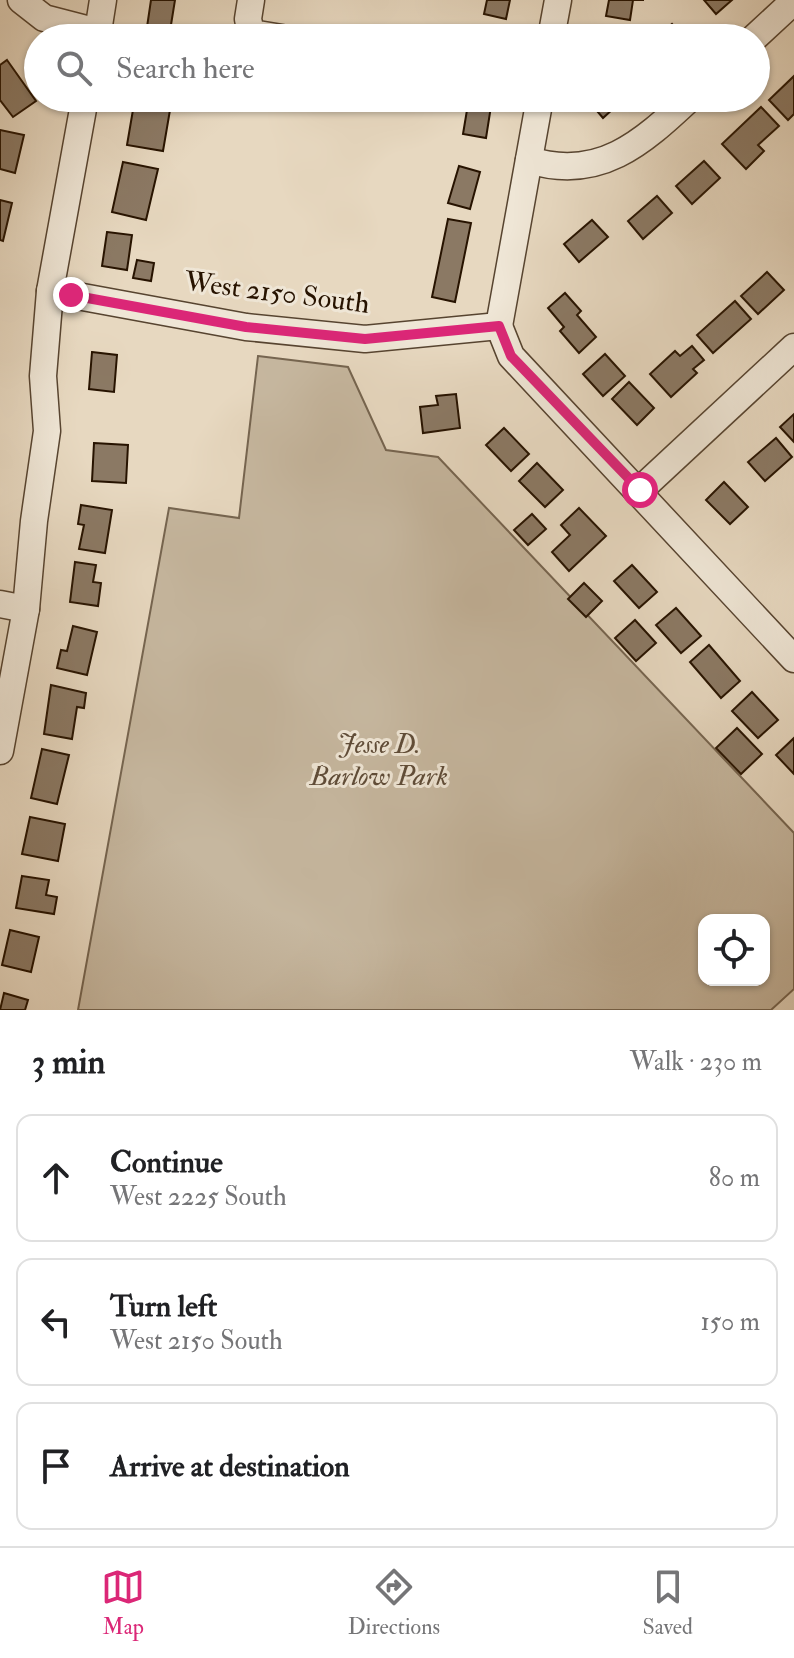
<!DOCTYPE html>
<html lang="en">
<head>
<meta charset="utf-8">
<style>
  body { margin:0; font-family:"IM FELL Double Pica",serif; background:#f2f2f2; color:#202124 }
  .controls { position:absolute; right:24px; bottom:24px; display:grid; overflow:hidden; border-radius:16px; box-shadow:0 2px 6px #0004 }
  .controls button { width:72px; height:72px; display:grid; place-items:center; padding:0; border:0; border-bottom:2px solid #e0e0e0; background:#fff; color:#202124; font:40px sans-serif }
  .stop { position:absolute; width:24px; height:24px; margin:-18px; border:6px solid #db2777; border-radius:50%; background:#fff }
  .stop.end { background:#db2777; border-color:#fff; box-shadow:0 2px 8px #0008 }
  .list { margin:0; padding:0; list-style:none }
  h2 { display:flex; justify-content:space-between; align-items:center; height:104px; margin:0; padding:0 32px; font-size:34px }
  h2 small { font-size:26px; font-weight:400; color:#757577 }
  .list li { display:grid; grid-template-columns:52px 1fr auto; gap:24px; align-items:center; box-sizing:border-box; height:128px; margin:0 16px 16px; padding:0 16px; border:2px solid #e0e0e0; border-radius:16px }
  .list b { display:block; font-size:30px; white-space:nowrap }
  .list p { margin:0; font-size:26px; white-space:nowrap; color:#757577 }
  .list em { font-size:26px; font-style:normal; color:#757577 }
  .icon { flex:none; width:44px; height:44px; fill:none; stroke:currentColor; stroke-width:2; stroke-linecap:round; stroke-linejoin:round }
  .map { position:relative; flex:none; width:794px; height:1010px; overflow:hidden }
  .search { position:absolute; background:#fff; box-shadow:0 2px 6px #0004; left:24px; right:24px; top:24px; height:88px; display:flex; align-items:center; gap:20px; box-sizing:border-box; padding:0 28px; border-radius:44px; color:#757577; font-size:30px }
  .sheet { height:536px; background:#fff }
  nav { display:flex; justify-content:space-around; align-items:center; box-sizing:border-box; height:112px; border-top:2px solid #e0e0e0; background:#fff; font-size:22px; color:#757577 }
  nav a { display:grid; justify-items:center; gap:4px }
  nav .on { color:#db2777 }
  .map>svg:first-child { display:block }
  .green { fill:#c6b79f; stroke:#766550; stroke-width:2; fill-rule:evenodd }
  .building { fill:#8b7964; stroke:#271300; stroke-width:2 }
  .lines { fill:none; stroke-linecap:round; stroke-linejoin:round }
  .minor-casing { stroke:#574430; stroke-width:29 }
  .minor { stroke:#efe6d6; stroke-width:26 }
  .route { stroke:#db2777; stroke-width:10 }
  .labels { text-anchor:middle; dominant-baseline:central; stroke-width:6; stroke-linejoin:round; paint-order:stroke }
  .street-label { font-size:28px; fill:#271300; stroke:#efe6d6 }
  .park-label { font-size:28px; font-style:italic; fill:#5f4c38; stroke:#efe6d6 }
</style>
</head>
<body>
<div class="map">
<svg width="794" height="1010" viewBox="0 0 794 1010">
  <rect width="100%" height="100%" fill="#e7d8c0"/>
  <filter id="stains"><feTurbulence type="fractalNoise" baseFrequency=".0025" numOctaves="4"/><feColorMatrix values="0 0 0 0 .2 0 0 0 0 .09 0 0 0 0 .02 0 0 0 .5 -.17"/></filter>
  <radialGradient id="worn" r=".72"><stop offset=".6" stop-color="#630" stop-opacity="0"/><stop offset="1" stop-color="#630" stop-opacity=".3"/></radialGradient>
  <path class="green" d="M258,356l90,11 38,83 52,7 356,376v156l-23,21h-693l91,-502 70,10zM704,920h60v60h-60z"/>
  <g class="building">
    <polygon points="151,0 175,0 170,31 147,27"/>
    <polygon points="487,0 510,0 506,19 484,14"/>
    <polygon points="609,0 644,0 633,0 630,20 606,16"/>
    <polygon points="704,0 732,0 716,14"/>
    <polygon points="672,24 685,38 656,38"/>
    <polygon points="312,27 338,33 337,38 310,38"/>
    <polygon points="7,60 36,101 13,117 0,100 0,65"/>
    <polygon points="794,76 794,114 788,120 769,100"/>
    <polygon points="469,98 492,100 486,138 463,134"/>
    <polygon points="586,98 625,98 603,118"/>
    <polygon points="134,104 170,110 163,151 127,145"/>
    <polygon points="761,107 779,126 758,145 764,151 746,169 722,144"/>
    <polygon points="0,130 24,135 15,173 0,169"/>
    <polygon points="704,161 720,178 692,204 676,186"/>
    <polygon points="123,162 158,169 146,220 112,212"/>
    <polygon points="459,166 480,172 470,209 448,203"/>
    <polygon points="657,196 672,213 643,239 628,221"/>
    <polygon points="0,200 12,203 3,241 0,240"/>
    <polygon points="448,219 471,223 455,302 432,297"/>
    <polygon points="592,220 608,237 579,262 564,244"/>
    <polygon points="107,232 132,235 127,270 102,266"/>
    <polygon points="137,260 154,263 151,281 133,278"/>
    <polygon points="767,272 784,290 758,314 741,296"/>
    <polygon points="565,293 581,311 577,315 596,337 579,353 560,331 564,327 548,308"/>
    <polygon points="735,301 751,319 713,353 697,335"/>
    <polygon points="692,346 704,360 693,369 697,373 671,397 650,374 675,351 680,356"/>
    <polygon points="92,352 117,355 114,392 89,389"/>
    <polygon points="605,354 625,376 603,396 583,374"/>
    <polygon points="629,382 654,408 637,425 612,399"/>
    <polygon points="456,394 460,428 423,433 420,407 438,405 436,396"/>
    <polygon points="794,414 794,442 780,427"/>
    <polygon points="504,428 529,454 511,471 486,445"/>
    <polygon points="776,438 792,457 765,481 748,462"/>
    <polygon points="94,443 128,445 126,483 92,481"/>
    <polygon points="537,463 563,490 545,507 519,481"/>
    <polygon points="724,482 748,507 730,524 706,500"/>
    <polygon points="81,505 112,510 105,553 79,549 84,525 78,524"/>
    <polygon points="579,508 606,536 569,571 552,552 570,535 561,525"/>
    <polygon points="532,514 546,529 528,545 514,530"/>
    <polygon points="75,562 96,565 93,582 101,583 98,606 70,602"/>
    <polygon points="632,565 657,592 639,608 614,581"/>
    <polygon points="584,583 602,601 586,617 568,599"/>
    <polygon points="676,608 701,636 681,653 656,625"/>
    <polygon points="635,620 656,643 636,661 615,638"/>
    <polygon points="73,626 97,632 87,675 57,668 61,650 67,651"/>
    <polygon points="709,645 740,681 721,698 690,662"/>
    <polygon points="51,685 86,693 84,708 77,707 72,739 44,734"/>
    <polygon points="752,692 778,720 758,738 732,711"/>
    <polygon points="737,728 762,754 741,774 716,748"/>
    <polygon points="794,738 794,774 776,755"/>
    <polygon points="42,749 69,755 57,804 31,798"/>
    <polygon points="30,817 65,824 58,861 22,854"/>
    <polygon points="22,876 49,880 46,895 57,897 54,914 16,908"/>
    <polygon points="10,930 39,937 31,972 2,965"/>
    <polygon points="4,993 28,1000 25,1010 0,1010"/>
  </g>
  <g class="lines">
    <g class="minor-casing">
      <g id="minor">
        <polyline points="21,0 44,18 98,32"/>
        <polyline points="251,0 248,19 251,33 282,38"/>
        <polyline points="97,38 103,0"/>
        <polyline points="551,38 558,0"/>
        <polyline points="754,38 794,1"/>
        <path d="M529,160c70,22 113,-17 161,-62"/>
        <polyline points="50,291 246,327 365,339 499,326"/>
        <polyline points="499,326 511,356 794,659"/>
        <polyline points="499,326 540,98"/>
        <polyline points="640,490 794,347"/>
        <polyline points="0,604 26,609"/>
        <polyline points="0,751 26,609 34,521 47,431 43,376 50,291 85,98"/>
      </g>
    </g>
    <use href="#minor" class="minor"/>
  </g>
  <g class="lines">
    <polyline class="route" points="71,295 246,327 365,339 499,326 511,356 640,490"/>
  </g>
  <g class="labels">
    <g class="street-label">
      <text transform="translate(277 293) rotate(7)">West 2150 South</text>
    </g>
    <g class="park-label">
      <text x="379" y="744">Jesse D.<tspan x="379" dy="32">Barlow Park</tspan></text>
    </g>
  </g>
  <rect width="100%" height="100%" filter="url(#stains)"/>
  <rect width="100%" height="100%" fill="url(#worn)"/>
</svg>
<div class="controls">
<button><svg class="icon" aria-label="locate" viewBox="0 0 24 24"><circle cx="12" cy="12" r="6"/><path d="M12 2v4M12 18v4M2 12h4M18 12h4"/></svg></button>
</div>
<div class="stop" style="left:640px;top:490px"></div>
<div class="stop end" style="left:71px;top:295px"></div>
<div class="search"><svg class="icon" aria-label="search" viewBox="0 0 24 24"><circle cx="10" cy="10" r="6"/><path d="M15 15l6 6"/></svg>Search here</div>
</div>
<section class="sheet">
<h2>3 min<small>Walk · 230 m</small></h2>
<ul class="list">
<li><svg class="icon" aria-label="ahead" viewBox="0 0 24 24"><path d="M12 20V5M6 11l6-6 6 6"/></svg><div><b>Continue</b><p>West 2225 South</p></div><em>80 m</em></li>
<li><svg class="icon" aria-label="left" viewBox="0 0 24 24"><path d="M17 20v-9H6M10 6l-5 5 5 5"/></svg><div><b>Turn left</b><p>West 2150 South</p></div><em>150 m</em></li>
<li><svg class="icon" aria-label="arrive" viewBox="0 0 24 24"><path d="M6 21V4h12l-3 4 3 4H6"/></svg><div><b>Arrive at destination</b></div></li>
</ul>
</section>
<nav>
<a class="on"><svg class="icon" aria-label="map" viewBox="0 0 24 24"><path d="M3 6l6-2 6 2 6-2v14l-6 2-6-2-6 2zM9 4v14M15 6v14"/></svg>Map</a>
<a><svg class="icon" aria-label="directions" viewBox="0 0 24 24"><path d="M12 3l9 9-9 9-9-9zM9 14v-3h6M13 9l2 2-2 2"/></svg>Directions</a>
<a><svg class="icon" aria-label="saved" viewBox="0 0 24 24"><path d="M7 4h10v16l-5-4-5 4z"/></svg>Saved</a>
</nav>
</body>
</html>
